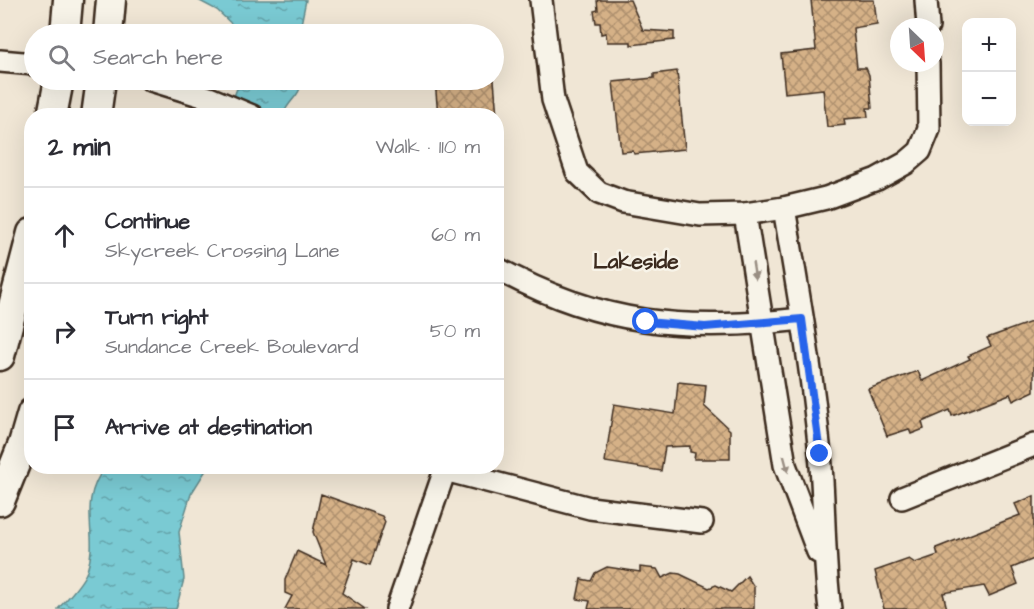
<!DOCTYPE html>
<html lang="en">
<head>
<meta charset="utf-8">
<style>
  body { margin:0; font-family:"Architects Daughter",sans-serif; background:#f7f7f7; color:#2b2b33 }
  .controls { position:absolute; right:18px; top:18px; display:grid; overflow:hidden; border-radius:12px; box-shadow:0 6px 24px #0002 }
  .controls button { width:54px; height:54px; display:grid; place-items:center; padding:0; border:0; border-bottom:2px solid #e1e1e2; background:#fff; color:#2b2b33; font:30px sans-serif }
  .compass { position:absolute; left:890px; top:18px; width:54px; height:54px; border-radius:50%; background:#fff; box-shadow:0 6px 24px #0002; rotate:155deg }
  .stop { position:absolute; width:18px; height:18px; margin:-14px; border:4px solid #2563eb; border-radius:50%; background:#fff }
  .stop.end { background:#2563eb; border-color:#fff; box-shadow:0 2px 6px #0008 }
  .list { margin:0; padding:0; list-style:none }
  h2 { display:flex; justify-content:space-between; align-items:center; height:78px; margin:0; padding:0 24px; font-size:26px }
  h2 small { font-size:20px; font-weight:400; color:#7c7c81 }
  .list li { display:grid; grid-template-columns:39px 1fr auto; gap:18px; align-items:center; box-sizing:border-box; height:96px; padding:0 24px; border-top:2px solid #e1e1e2 }
  .list b { display:block; font-size:22px; white-space:nowrap }
  .list p { margin:0; font-size:20px; white-space:nowrap; color:#7c7c81 }
  .list em { font-size:20px; font-style:normal; color:#7c7c81 }
  .icon { flex:none; width:33px; height:33px; fill:none; stroke:currentColor; stroke-width:2; stroke-linecap:round; stroke-linejoin:round }
  .map { position:relative; flex:none; width:1034px; height:609px; overflow:hidden }
  .search { position:absolute; background:#fff; box-shadow:0 6px 24px #0002; left:24px; top:24px; width:480px; height:66px; display:flex; align-items:center; gap:15px; box-sizing:border-box; padding:0 21px; border-radius:33px; color:#7c7c81; font-size:22px }
  .panel { position:absolute; background:#fff; box-shadow:0 6px 24px #0002; left:24px; top:108px; width:480px; height:366px; border-radius:24px }
  .map>svg:first-child { display:block }
  .water { fill:url(#water-ripples); stroke:#618a8b; stroke-width:1.5 }
  .building { fill:url(#building-cross-hatch); stroke:#3b2a1e; stroke-width:1.5 }
  .lines { fill:none; stroke-linecap:round; stroke-linejoin:round }
  .street-casing { stroke:#3b2a1e; stroke-width:26 }
  .secondary-casing { stroke:#3b2a1e; stroke-width:33 }
  .street { stroke:#f7f3e8; stroke-width:21 }
  .secondary { stroke:#f7f3e8; stroke-width:28 }
  .oneway { fill:#998e83 }
  .route { stroke:#2563eb; stroke-width:8 }
  .labels { text-anchor:middle; dominant-baseline:central; stroke-width:5; stroke-linejoin:round; paint-order:stroke }
  .neighbourhood-label { font-size:21px; font-weight:bold; fill:#3b2a1e; stroke:#f7f3e8 }
</style>
</head>
<body>
<div class="map">
<svg width="1034" height="609" viewBox="0 0 1034 609">
  <defs>
    <pattern id="water-ripples" width="26" height="14" patternUnits="userSpaceOnUse" patternTransform="scale(1.5)"><rect width="26" height="14" fill="#7acad3"/><path d="M2 4q2-2 4 0t4 0M15 11q2-2 4 0t4 0" fill="none" stroke="#65a4ab"/></pattern>
    <pattern id="building-cross-hatch" width="8" height="8" patternUnits="userSpaceOnUse" patternTransform="scale(1.5)"><rect width="8" height="8" fill="#d5b187"/><path d="M0 0l8 8M0 8l8-8" fill="none" stroke="#ae906e"/></pattern>
  </defs>
  <rect width="100%" height="100%" fill="#f0e6d5"/>
  <filter id="ink" filterUnits="userSpaceOnUse"><feTurbulence type="fractalNoise" baseFrequency=".0167" numOctaves="2"/><feDisplacementMap in="SourceGraphic" scale="12" xChannelSelector="R" yChannelSelector="G"/><feConvolveMatrix kernelMatrix="1 2 1 2 8 2 1 2 1" color-interpolation-filters="sRGB"/></filter>
  <g filter="url(#ink)">
    <g class="water">
      <polygon points="198,0 306,0 299,34 242,34 217,10"/>
      <path d="M240,80h62c-2,18 -13,19 -19,35l-56,1z"/>
      <path d="M105,467h103l-17,27 -12,38 5,47 -8,30h-118c9,-10 24,-25 29,-38 13,-38 -11,-65 18,-104z"/>
    </g>
    <g class="building">
      <polygon points="597,0 630,0 643,30 674,32 674,40 631,45 631,42 607,42 606,33 601,34 600,23 596,23 594,11 598,10"/>
      <polygon points="811,0 874,0 877,24 853,28 857,68 866,68 869,75 872,108 867,108 868,117 844,119 845,125 827,127 823,89 785,93 781,54 816,50"/>
      <polygon points="677,71 685,149 634,154 633,151 621,152 613,82 654,78 654,74"/>
      <polygon points="435,80 494,80 497,116 438,116"/>
      <polygon points="1034,321 1034,391 1013,401 1010,394 952,416 950,410 922,422 924,429 911,434 909,429 887,436 868,389 918,371 922,381 970,359 968,356 991,346 987,338"/>
      <polygon points="678,382 706,385 704,406 730,430 730,459 694,459 695,453 690,452 690,446 665,447 661,471 605,462 614,404 675,414"/>
      <polygon points="321,494 382,516 385,522 370,565 354,559 342,593 365,609 285,609 292,596 285,593 285,580 297,551 326,565 313,532"/>
      <polygon points="1034,496 1034,559 1012,568 1018,584 989,596 984,586 943,593 947,609 884,609 875,571 909,559 915,563 938,555 936,548 1020,515 1015,504"/>
      <polygon points="607,567 640,572 640,567 657,569 662,578 673,573 680,574 709,588 716,585 731,592 747,576 754,587 754,609 588,609 590,601 577,599 581,579 591,581 595,573"/>
    </g>
    <g class="lines">
      <g class="street-casing">
        <g id="street">
          <polyline points="541,0 553,100 577,172 599,193 623,202 700,215 745,214 784,208 826,198 877,179 906,163 920,151 929,129 928,63"/>
          <polyline points="926,0 928,27"/>
          <polyline points="0,61 34,64"/>
          <polyline points="151,80 209,98 252,116"/>
          <path d="M784,208c14,82 28,163 36,246 5,51 3,103 10,155"/>
          <polyline points="745,214 785,465 818,552"/>
          <path d="M496,268c105,58 189,64 306,51"/>
          <polyline points="902,498 1034,445"/>
          <polyline points="397,609 445,470 590,508 702,522"/>
        </g>
      </g>
      <g class="secondary-casing">
        <g id="secondary">
          <polyline points="65,34 68,0"/>
          <polyline points="108,34 111,0"/>
          <polyline points="52,116 59,80"/>
          <polyline points="96,116 101,80"/>
          <polyline points="0,356 32,233"/>
          <polyline points="0,501 23,444 32,413"/>
        </g>
      </g>
      <use href="#street" class="street"/>
      <use href="#secondary" class="secondary"/>
    </g>
    <defs><path id="oneway-solid" d="M-6-.8H1V-3.2L6.5 0L1 3.2V.8H-6Z" transform="scale(1.5)"/></defs>
    <g class="oneway">
      <use href="#oneway-solid" transform="translate(754 271) rotate(81)"/>
      <use href="#oneway-solid" transform="translate(786 464) rotate(75)"/>
    </g>
  </g>
  <g class="lines" filter="url(#ink)">
    <polyline class="route" points="646,322 705,327 802,319 820,454"/>
  </g>
  <g class="labels">
    <g class="neighbourhood-label">
      <text x="636" y="261">Lakeside</text>
    </g>
  </g>
</svg>
<div class="controls">
<button>+</button>
<button>−</button>
</div>
<svg class="compass" viewBox="-18 -18 36 36"><path d="M0-13l5 13h-10z" fill="#e53935"/><path d="M0 13l5-13h-10z" fill="#7c7c81"/></svg>
<div class="stop" style="left:646px;top:322px"></div>
<div class="stop end" style="left:820px;top:454px"></div>
<div class="search"><svg class="icon" aria-label="search" viewBox="0 0 24 24"><circle cx="10" cy="10" r="6"/><path d="M15 15l6 6"/></svg>Search here</div>
<section class="panel">
<h2>2 min<small>Walk · 110 m</small></h2>
<ul class="list">
<li><svg class="icon" aria-label="ahead" viewBox="0 0 24 24"><path d="M12 20V5M6 11l6-6 6 6"/></svg><div><b>Continue</b><p>Skycreek Crossing Lane</p></div><em>60 m</em></li>
<li><svg class="icon" aria-label="right" viewBox="0 0 24 24"><path d="M7 20v-9h11M14 6l5 5-5 5"/></svg><div><b>Turn right</b><p>Sundance Creek Boulevard</p></div><em>50 m</em></li>
<li><svg class="icon" aria-label="arrive" viewBox="0 0 24 24"><path d="M6 21V4h12l-3 4 3 4H6"/></svg><div><b>Arrive at destination</b></div></li>
</ul>
</section>
</div>
</body>
</html>
